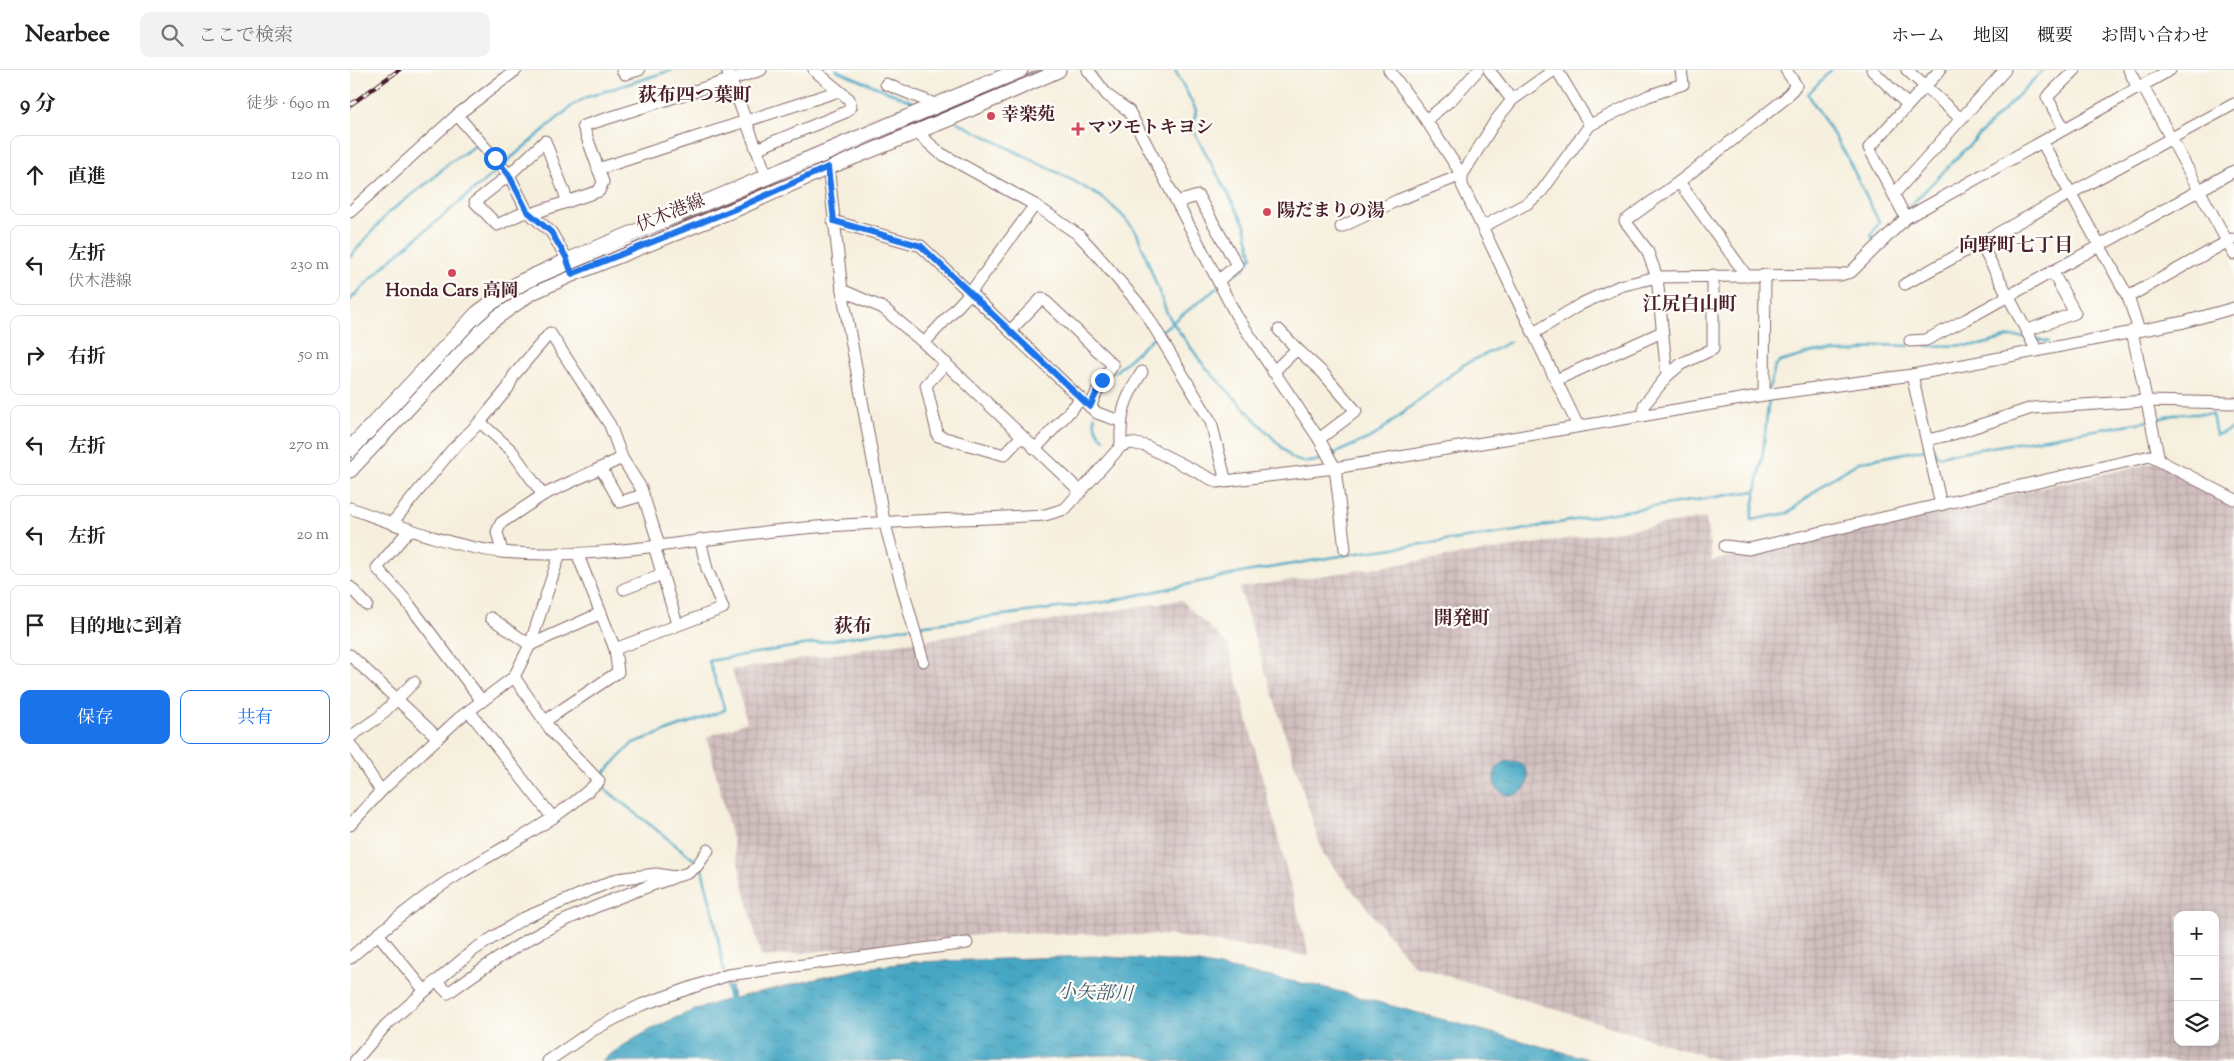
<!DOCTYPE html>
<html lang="ja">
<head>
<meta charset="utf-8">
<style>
  body { margin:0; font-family:"Sorts Mill Goudy","Noto Serif JP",serif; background:#f2f2f2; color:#202124 }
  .controls { position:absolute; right:15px; bottom:15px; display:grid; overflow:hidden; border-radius:10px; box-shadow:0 2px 12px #0003 }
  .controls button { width:45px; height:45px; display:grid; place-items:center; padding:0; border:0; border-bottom:1px solid #e0e0e0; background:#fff; color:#202124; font:25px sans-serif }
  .stop { position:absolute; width:15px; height:15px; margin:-11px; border:4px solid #1a73e8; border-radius:50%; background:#fff }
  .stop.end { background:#1a73e8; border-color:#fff; box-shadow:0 1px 5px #0008 }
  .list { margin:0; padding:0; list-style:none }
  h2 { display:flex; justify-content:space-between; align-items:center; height:65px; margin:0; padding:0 20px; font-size:21px }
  h2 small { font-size:16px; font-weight:400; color:#757577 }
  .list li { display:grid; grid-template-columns:32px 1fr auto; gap:15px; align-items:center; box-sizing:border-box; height:80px; margin:0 10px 10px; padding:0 10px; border:1px solid #e0e0e0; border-radius:10px }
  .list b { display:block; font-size:19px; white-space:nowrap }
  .list p { margin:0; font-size:16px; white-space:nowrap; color:#757577 }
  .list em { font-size:16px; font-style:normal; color:#757577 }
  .actions { display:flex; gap:10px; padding:15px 20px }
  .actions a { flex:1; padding:11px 0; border:1px solid #1a73e8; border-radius:10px; text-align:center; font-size:18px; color:#1a73e8 }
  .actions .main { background:#1a73e8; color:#fff }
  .icon { flex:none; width:28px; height:28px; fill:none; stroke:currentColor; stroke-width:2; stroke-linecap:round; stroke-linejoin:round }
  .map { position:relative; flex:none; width:1884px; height:991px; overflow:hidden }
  header { display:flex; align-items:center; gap:30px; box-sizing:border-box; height:70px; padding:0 25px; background:#fff; border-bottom:1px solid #e0e0e0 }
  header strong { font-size:24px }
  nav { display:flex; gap:28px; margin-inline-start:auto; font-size:18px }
  .search { width:350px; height:45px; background:#f2f2f2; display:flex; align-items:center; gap:12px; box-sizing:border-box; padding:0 18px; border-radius:10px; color:#757577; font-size:19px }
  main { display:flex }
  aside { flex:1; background:#fff }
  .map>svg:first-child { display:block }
  .industrial { fill:url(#industrial-grid); fill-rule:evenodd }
  .water { fill:url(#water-ripples); stroke:#476378 }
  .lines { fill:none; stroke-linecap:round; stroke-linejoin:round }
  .stream { stroke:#44a7c4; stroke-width:2.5 }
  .minor-casing { stroke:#866869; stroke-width:13 }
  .major-casing { stroke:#866869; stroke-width:17 }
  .minor { stroke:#fff; stroke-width:11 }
  .major { stroke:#fff; stroke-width:15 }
  .tram { stroke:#4a1f2b; stroke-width:1 }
  .rail-casing { stroke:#4a1f2b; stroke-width:4.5 }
  .rail { stroke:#fdfcf7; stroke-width:2.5; stroke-dasharray:8; stroke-linecap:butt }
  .route { stroke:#1a73e8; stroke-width:6 }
  .poi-dot { fill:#d1495b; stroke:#fdfcf7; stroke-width:2 }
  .labels { text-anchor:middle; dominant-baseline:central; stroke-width:4.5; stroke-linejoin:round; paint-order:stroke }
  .poi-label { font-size:18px; font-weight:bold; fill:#4a1f2b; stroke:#fdfcf7; text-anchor:start }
  .street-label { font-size:18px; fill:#4a1f2b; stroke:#fdfcf7 }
  .neighbourhood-label { font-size:19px; font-weight:bold; fill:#4a1f2b; stroke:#fdfcf7 }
  .water-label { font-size:19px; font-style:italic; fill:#475c70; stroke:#fdfcf7 }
</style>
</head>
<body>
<header>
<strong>Nearbee</strong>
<div class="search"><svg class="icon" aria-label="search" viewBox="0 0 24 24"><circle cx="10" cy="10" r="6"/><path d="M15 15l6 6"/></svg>ここで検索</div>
<nav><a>ホーム</a><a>地図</a><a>概要</a><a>お問い合わせ</a></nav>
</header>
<main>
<aside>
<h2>9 分<small>徒歩 · 690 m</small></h2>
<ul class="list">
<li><svg class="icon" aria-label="ahead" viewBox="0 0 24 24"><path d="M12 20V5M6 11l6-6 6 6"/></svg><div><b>直進</b></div><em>120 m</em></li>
<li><svg class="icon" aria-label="left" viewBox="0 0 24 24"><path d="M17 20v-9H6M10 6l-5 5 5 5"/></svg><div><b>左折</b><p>伏木港線</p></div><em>230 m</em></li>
<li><svg class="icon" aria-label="right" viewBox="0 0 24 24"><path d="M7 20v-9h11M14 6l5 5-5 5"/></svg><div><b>右折</b></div><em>50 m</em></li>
<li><svg class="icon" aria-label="left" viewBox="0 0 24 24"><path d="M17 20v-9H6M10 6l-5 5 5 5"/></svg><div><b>左折</b></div><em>270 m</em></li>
<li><svg class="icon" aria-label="left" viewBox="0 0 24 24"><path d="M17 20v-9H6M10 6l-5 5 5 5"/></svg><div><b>左折</b></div><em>20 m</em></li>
<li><svg class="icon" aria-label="arrive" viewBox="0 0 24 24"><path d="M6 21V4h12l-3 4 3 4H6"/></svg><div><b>目的地に到着</b></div></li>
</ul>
<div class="actions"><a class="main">保存</a><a>共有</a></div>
</aside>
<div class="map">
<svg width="1884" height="991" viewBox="0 0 1884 991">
  <defs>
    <pattern id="industrial-grid" width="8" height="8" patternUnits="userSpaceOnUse" patternTransform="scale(1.25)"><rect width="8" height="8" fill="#d1bfbf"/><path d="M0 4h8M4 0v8" fill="none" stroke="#b5a4a4"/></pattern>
    <pattern id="water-ripples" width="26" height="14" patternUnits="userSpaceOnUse" patternTransform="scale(1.25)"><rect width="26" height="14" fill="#44a7c4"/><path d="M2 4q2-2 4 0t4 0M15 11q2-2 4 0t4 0" fill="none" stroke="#3b879f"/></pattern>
  </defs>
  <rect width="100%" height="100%" fill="#fdfcf7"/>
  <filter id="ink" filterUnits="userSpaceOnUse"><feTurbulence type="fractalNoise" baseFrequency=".02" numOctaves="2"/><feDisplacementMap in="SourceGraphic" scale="10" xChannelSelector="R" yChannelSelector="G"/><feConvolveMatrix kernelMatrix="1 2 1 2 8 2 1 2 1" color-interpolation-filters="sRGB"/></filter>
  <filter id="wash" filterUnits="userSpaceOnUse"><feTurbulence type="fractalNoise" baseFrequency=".0096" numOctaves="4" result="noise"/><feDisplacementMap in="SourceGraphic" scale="20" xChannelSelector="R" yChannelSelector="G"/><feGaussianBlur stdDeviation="1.12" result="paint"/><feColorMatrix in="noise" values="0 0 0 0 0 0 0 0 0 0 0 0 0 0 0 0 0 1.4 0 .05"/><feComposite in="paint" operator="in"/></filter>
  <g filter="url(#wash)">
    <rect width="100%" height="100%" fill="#f6efdd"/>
    <g class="industrial">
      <path d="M1808,392l76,46v553h-513l-308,-96 -90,-111 -84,-266 467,-70 6,43zM1828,845h37v127h-37z"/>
      <polygon points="831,530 878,575 959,886 818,865 648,863 411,887 357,667 397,652 382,600"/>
    </g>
    <g class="water">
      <circle cx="1161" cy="708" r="17"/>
      <path d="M743,886l106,7 123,24 274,74h-434l-29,-6h-33l-88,6h-411c41,-30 79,-48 128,-62l-2,-12 4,-1 3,12 130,-30 50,-6z"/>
    </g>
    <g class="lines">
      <g class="stream">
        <polyline points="486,0 570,35"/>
        <polyline points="825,0 846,40 843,60 895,155 902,186 894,199 883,205"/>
        <polyline points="1481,0 1458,24 1495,83 1529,152 1521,166 1526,172"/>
        <path d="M607,52l115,58 32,19 18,16 15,18 30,80 6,10 32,44 87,91c12,6 21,5 34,-1"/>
        <polyline points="154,94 223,35 237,27 322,0"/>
        <polyline points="1556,140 1693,0"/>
        <polyline points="0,187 38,143 81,110 99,93 128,74"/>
        <polyline points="0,230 39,191 150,98"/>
        <polyline points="810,262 867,218"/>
        <polyline points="1684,268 1699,272"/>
        <polyline points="1575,276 1630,275 1660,267 1676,267"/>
        <polyline points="764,303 806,265"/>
        <polyline points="1419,319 1425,296 1430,292 1464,282 1506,282 1531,275 1559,276"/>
        <polyline points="1419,327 1413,382 1401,450 1438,443 1478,411 1509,392 1575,379"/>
        <path d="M744,346c0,9 3,17 10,23"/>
        <polyline points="1804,350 1828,344 1862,344 1866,365 1884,358"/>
        <polyline points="1583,378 1587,386 1799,351"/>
        <polyline points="981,385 1024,366 1113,295 1160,272"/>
        <polyline points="568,556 755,532 896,502 1008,483 1166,461 1262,443 1405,421"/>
        <polyline points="347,792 255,719 254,703 283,673 375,640 359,591 560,557"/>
        <polyline points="351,795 364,847 374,902"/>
        <polyline points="375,910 379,932"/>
      </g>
    </g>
  </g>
  <g filter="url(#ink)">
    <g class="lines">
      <g class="minor-casing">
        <g id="minor">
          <polyline points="272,0 275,4 289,0"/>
          <polyline points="377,0 417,107"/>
          <polyline points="738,0 757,25 779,41 886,245 969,369 985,398 995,479"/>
          <polyline points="1039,0 1076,50 1112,105"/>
          <polyline points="1139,0 1162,30"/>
          <polyline points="1204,0 1162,30 1146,50 1112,105 1112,115 1228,356"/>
          <polyline points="1207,0 1240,55"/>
          <polyline points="1522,0 1558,35"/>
          <polyline points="1557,0 1611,49 1655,0"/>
          <polyline points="1779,0 1788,18"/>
          <polyline points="536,14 587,35"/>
          <polyline points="1792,15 1884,184"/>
          <polyline points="107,45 166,0"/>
          <polyline points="1076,50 1102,29 1128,0"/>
          <polyline points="1714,59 1697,27 1725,0"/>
          <polyline points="566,62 590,83 685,135 729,165 742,179 794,240 861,352 876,412"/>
          <polyline points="1692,72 1778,227 1789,260"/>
          <polyline points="406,79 496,42 501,37 499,29 464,0"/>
          <polyline points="475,91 479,104 492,220 534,451 573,591"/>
          <polyline points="248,99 489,21"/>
          <polyline points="1329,112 1396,205"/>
          <polyline points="1544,124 1611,49"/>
          <polyline points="827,132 848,126 887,195 868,211"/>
          <polyline points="177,141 147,155 125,132 159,105 195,71 218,132"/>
          <polyline points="0,142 107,45 159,105 177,141 201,162 216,187 220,197"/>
          <polyline points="181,144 249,121 253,112 233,56 411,0"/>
          <polyline points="1556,148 1519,78 1590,0"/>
          <polyline points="483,151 571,176 731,329 685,379"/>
          <polyline points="991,157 1048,130 1112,105"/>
          <polyline points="1132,157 1178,133 1191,122 1240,55 1298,26 1333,14 1331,0"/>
          <polyline points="1631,174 1687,281"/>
          <polyline points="1555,214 1884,34"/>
          <polyline points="492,220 533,238 574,273 731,422"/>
          <polyline points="1778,227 1882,169"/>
          <polyline points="929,260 947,279"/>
          <polyline points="1678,260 1725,243 1702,201"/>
          <polyline points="660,261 692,228 763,295 752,311 740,337"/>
          <polyline points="1782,261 1809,390"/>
          <polyline points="1184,263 1231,234 1270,216 1307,207 1490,205 1501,202 1556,148 1820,0"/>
          <polyline points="1560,271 1576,270 1617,249 1884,101"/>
          <polyline points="574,273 620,223 685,135"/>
          <polyline points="596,293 576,315 588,366 654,385 672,366"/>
          <polyline points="923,302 947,279 972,302 1006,341 969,369"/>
          <polyline points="1562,305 1591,435"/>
          <polyline points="1317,306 1331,294 1363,279 1363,205"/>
          <polyline points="1206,310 1312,262"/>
          <polyline points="1414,325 1415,205"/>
          <polyline points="735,332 747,343 770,351"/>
          <polyline points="1294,345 1294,335 1317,306 1307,207 1297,180 1275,151 1329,112 1436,28 1446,15 1436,0"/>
          <polyline points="130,352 161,380 193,425"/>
          <polyline points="1577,370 1603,364 1682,338 1796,331 1884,333"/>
          <path d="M771,376c-1,-34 3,-46 21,-74"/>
          <polyline points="272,388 291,418 309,475"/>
          <polyline points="251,398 270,432 293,425"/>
          <path d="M0,438c47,17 102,39 152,44 94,9 189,-13 282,-22 87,-9 174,-10 261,-15l20,-6 56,-63 10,-3 15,3 71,36 118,-14 429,-73 148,-20 272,-53 50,-14"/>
          <polyline points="42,453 101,381 130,352 158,318 164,305 200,263 260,355 272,388 193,425 151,453 147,462 152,482"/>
          <polyline points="60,459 27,498 54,528 132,631"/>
          <polyline points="304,476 327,554"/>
          <polyline points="1375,476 1399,479 1800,386 1884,429"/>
          <polyline points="227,483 265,579 373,538 357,499 350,469"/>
          <polyline points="0,517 17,535"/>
          <polyline points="274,519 313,504"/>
          <polyline points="141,548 180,575 251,543"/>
          <polyline points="0,585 88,668"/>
          <polyline points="119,641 203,748"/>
          <polyline points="195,651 268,602 265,579"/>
          <polyline points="0,667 29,647 64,612"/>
          <polyline points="0,674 31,721"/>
          <polyline points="0,755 31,721 108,649 164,607 180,575 210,483"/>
          <polyline points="28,864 75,921"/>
          <path d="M0,888c35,-30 70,-60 109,-84 48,-29 99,-54 140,-93l-46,-48 -39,-56"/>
          <path d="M86,911l12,12c29,-21 59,-42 90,-59 41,-22 90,-41 134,-56"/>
          <polyline points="5,991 36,955 75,921 125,879 174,848 267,809 306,804 324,807 338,803 347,796 358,780"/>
          <polyline points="198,991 245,959 291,935 378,905 617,873"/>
        </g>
      </g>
      <g class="major-casing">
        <g id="major">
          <polyline points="0,379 128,243 171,212 217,191 670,0"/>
          <polyline points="0,400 125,266 141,251 180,223 222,204 390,137 478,97 600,48 708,0"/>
        </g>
      </g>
      <use href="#minor" class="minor"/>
      <use href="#major" class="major"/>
      <polyline class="tram" points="0,392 126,256 143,241 181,217 693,0"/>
      <g class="rail-casing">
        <polyline id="rail" points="0,35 49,0"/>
      </g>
      <use href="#rail" class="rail"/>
    </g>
  </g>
  <g class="lines" filter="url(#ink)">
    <polyline class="route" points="145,88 159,105 177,141 201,162 216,187 222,204 390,137 478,97 484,151 571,176 740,337 752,310"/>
  </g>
  <g class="poi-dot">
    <circle cx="641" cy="46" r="5"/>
    <path d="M725.5 51.5h5v5h5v5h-5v5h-5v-5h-5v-5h5z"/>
    <circle cx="917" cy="142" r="5"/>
    <circle cx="102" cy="203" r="5"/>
  </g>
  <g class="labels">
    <g class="poi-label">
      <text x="651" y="46">幸楽苑</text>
      <text x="738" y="59">マツモトキヨシ</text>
      <text x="927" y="142">陽だまりの湯</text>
      <text x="102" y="222" text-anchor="middle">Honda Cars 高岡</text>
    </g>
    <g class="street-label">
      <text transform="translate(321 144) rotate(-22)">伏木港線</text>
    </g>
    <g class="neighbourhood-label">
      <text x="345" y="26">荻布四つ葉町</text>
      <text x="1666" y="176">向野町七丁目</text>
      <text x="1340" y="235">江尻白山町</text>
      <text x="1112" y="549">開発町</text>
      <text x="503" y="557">荻布</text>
    </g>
    <g class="water-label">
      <text transform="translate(745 924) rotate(2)">小矢部川</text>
    </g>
  </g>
</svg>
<div class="controls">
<button>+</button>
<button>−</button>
<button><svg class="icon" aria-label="layers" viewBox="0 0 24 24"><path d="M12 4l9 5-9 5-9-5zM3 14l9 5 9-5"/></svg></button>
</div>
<div class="stop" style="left:145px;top:88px"></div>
<div class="stop end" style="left:752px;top:310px"></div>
</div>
</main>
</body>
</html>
